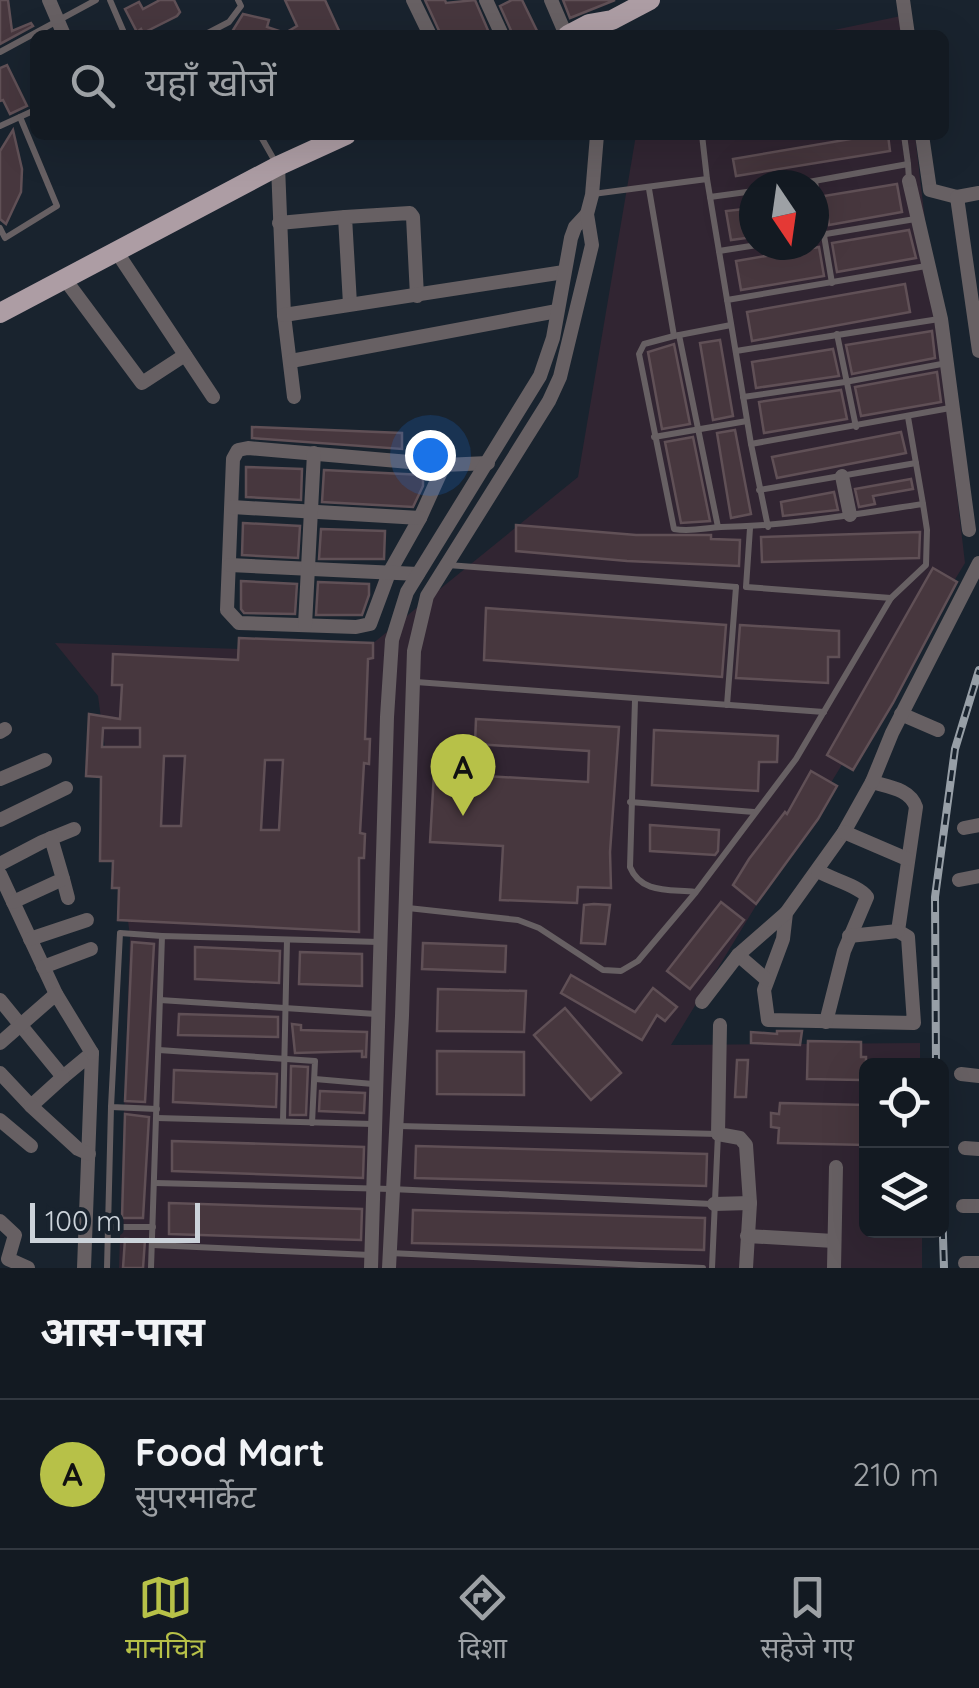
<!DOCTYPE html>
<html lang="hi">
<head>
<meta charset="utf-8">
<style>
  body { margin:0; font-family:Quicksand,"Noto Sans Devanagari",sans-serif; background:#20272f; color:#f1f3f6 }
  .controls { position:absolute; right:30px; bottom:30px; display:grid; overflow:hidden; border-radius:15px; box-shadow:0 10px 40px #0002 }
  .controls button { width:90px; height:90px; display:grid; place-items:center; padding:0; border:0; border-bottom:2px solid #323840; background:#131a22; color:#f1f3f6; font:50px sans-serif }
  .compass { position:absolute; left:739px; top:170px; width:90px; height:90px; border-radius:50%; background:#131a22; box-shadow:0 10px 40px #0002; rotate:167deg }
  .scale { position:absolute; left:30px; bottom:25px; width:170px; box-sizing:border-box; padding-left:10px; border:5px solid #ccd3da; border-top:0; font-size:28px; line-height:35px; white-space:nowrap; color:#ccd3da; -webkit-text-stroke:8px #19232e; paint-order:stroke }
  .you { position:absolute; left:430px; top:455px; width:35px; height:35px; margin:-25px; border:8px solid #fff; border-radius:50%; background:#1a73e8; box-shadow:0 0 0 15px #1a73e833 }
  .badge { display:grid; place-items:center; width:65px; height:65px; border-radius:50%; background:#b7c148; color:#111; font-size:32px; font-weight:700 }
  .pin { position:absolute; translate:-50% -82px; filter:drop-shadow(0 2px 5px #0008) }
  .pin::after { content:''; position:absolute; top:52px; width:35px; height:30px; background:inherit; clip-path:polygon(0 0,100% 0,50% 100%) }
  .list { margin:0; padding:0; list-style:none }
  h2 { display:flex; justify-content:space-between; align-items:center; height:130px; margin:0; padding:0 40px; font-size:42px }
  h2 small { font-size:32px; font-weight:400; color:#9da1a5 }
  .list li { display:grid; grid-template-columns:65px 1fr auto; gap:30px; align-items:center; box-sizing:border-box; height:150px; padding:0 40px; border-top:2px solid #323840 }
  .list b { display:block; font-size:38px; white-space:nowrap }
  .list p { margin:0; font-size:32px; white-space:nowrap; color:#9da1a5 }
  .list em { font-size:32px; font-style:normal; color:#9da1a5 }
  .icon { flex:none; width:55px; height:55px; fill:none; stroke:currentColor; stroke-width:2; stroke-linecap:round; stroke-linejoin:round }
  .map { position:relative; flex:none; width:979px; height:1268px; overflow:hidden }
  .search { position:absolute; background:#131a22; box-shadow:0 10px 40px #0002; left:30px; right:30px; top:30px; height:110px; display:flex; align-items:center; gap:25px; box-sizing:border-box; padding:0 35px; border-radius:15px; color:#9da1a5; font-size:38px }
  .sheet { height:280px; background:#131a22 }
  nav { display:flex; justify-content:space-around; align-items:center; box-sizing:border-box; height:140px; border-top:2px solid #323840; background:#131a22; font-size:28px; color:#9da1a5 }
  nav a { display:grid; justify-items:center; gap:5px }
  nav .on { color:#b7c148 }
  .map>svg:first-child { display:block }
  .commercial { fill:#312532; fill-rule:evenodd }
  .building { fill:#47373e; stroke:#605056; stroke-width:2.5; fill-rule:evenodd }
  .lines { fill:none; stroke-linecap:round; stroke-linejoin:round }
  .service { stroke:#676063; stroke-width:6 }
  .minor { stroke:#676063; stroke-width:14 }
  .primary { stroke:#ad9da4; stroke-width:20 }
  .rail-casing { stroke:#979fa7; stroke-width:8 }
  .rail { stroke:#19232e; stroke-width:4; stroke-dasharray:11; stroke-linecap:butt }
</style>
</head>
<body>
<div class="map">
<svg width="979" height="1268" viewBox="0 0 979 1268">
  <rect width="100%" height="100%" fill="#19232e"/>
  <g class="commercial">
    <polygon points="901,16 904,35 810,35"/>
    <path d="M636,135h279l50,428 -294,482 249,-2v22l-54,1v164l56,1v37h-803l11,-332 -32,-240 -43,-53 306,10 217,-176zM754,185h60v60h-60z"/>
  </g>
  <g class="building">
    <polygon points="0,0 8,0 12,31 31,23 33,26 0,44"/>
    <polygon points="160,0 174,0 180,12 177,16 143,33 141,29 137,32 125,9 139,2 143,9"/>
    <polygon points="285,0 325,0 341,35 230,35 243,14 269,20 267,27 285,33 297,26"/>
    <polygon points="425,0 445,0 446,3 475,0 490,35 441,35"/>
    <polygon points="512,0 522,0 539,35 513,35 500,6"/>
    <polygon points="563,0 615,0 570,18"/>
    <polygon points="7,65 27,106 10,114 3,100 0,101 0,68"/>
    <polygon points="13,130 22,169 21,192 6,224 0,219 0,151"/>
    <polygon points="874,135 888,135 890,151 736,176 733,159"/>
    <polygon points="897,184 902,212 829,225 824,196"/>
    <polygon points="754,208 754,237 731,240 726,211"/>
    <polygon points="909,230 916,258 837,272 832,243"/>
    <polygon points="819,247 824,276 741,290 736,261"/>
    <polygon points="905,284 910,312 752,341 747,312"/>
    <polygon points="932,331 935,358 852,374 846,345"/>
    <polygon points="720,340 733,416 713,420 700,343"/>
    <polygon points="674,344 690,424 662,429 648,352"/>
    <polygon points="833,349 839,376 756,388 752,362"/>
    <polygon points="937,372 941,402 861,416 855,387"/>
    <polygon points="841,390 847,419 764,433 759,402"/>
    <polygon points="252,427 402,433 402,449 252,438"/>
    <polygon points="735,430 751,514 731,518 717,433"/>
    <polygon points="901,432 906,453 777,478 772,457"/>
    <polygon points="693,437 710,521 681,523 665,442"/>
    <polygon points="246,467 302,469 301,500 246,497"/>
    <polygon points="324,470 423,475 423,486 413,507 322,502"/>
    <polygon points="911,479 913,489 873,496 875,504 859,507 855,489"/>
    <polygon points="834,492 838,510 783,516 781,502"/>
    <polygon points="243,523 300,526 298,558 242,555"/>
    <polygon points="516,525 636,535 711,535 711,539 740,540 739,566 627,561 516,551"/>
    <polygon points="321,529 385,531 384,559 319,559"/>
    <polygon points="920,532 919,558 762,562 761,537"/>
    <polygon points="933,568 957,582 893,703 853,770 827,755"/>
    <polygon points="241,581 297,584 295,614 244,613 241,609"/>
    <polygon points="318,582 369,584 369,595 362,615 316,615"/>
    <polygon points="486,608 726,625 722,677 484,660"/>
    <polygon points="740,625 839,631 839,657 828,657 828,683 736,678"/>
    <path d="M239,638l134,5v15l-5,1 -3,80h5l-1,25 -5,-1 -4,70 5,1 -1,24h-5v74l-241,-12 1,-32h-7l1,-27h-13l1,-84 -15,-1 3,-62 31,5 2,-34h-10l1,-31 125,6zM103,728h37v19h-38zM164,756h21l-4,70h-20zM265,760h18l-4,70h-18z"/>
    <polygon points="476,719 619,727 610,852 611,888 578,887 577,903 500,900 503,846 430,842 434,773 588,782 589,751 475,744"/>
    <polygon points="654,730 778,736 777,762 759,762 758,791 652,785"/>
    <polygon points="811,771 837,786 818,819 756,904 733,885 749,859 785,812 787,814"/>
    <polygon points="650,825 719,830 718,851 715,855 650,851"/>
    <polygon points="721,902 744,920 690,989 667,971"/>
    <polygon points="594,904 610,905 605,944 581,943 584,905"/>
    <polygon points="132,942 154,944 145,1102 125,1101"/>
    <polygon points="423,943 506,946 505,972 422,969"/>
    <polygon points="195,947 280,951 279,983 195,979"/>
    <polygon points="300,952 362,954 362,986 299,984"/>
    <polygon points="571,975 635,1012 653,988 677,1007 665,1021 657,1015 642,1040 561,993"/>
    <polygon points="438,989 526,991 524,1032 437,1031"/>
    <polygon points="565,1008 621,1073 591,1100 534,1035"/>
    <polygon points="179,1014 278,1017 278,1037 178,1035"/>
    <polygon points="292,1024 301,1025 301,1030 367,1032 366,1057 362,1057 362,1051 295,1053"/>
    <polygon points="777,1031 802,1031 800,1045 751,1043 751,1032 777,1034"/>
    <polygon points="808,1041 861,1042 861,1057 866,1057 866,1072 861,1072 861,1080 807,1079"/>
    <polygon points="437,1051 524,1052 524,1095 437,1094"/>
    <polygon points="737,1060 748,1060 746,1097 735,1097"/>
    <polygon points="291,1066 308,1067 306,1115 290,1115"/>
    <polygon points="174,1070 277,1074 276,1107 173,1102"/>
    <polygon points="320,1091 365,1093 364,1113 319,1111"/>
    <polygon points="780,1103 866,1105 866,1145 778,1143 779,1128 771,1127 771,1113 779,1114"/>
    <polygon points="125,1114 149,1117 143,1218 122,1218"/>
    <polygon points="172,1141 364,1147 363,1178 172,1171"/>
    <polygon points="416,1146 707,1154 706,1186 415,1178"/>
    <polygon points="169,1203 362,1209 361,1240 169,1234"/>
    <polygon points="413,1210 705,1218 704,1250 412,1243"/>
    <polygon points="125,1239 145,1240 143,1268 123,1268"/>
  </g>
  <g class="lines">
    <g class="service">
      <polyline points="110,0 125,35"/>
      <polyline points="204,35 229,22 241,6 238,0"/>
      <polyline points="0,52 96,0"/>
      <polyline points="0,126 35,110"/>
      <polyline points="260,135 277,165"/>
      <polyline points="702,135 707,179"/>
      <polyline points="904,135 908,164"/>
      <polyline points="815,182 832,283"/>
      <polyline points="792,185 908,164 909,180"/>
      <polyline points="649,189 674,336 731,325"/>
      <polyline points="593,194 707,179 710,197 754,191"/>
      <polyline points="710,197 751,444 950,408"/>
      <polyline points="0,228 5,238 57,206 20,117"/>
      <polyline points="814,236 915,219"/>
      <polyline points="719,251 757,245"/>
      <polyline points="727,300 926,266"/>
      <polyline points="837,334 856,427"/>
      <polyline points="679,335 718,527"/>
      <polyline points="736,351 939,319"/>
      <polyline points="743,397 845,382 947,363"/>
      <polyline points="908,417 923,504"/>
      <polyline points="654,437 747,421"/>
      <polyline points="751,444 768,527"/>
      <polyline points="759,490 916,463"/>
      <polyline points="750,528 746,587 891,598"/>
      <polyline points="448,565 736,587"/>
      <polyline points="416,682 824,712"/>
      <path d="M635,700l-5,167c11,27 40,22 65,25"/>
      <polyline points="727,705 736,587"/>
      <polyline points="630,802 754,812"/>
      <path d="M408,908l110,12 21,8 64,42 18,1 17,-10 58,-69 100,-133 95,-161 35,-33 1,-35 -4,-26c-68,10 -134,22 -202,23 -17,1 -30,5 -47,2l-35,-175 5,-10 30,-8"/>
      <polyline points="160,1000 376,1014"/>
      <polyline points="159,1050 315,1061 312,1123"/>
      <polyline points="315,1079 373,1084"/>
      <polyline points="111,1107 108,1227 153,1227"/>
      <polyline points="157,1109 111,1107 120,933 162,936"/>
      <polyline points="157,1118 373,1124"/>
      <polyline points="283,1121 287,940"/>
      <polyline points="398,1126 718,1134 712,1268"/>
      <polyline points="155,1183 391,1189 712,1204"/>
      <polyline points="153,1245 370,1255"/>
      <polyline points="390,1253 703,1268"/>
      <polyline points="107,1268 108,1227"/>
      <polyline points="151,1268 162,936 379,942"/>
    </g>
    <g class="minor">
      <polyline points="49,0 64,35"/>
      <polyline points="413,0 430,35"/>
      <polyline points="486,0 502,35"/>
      <polyline points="551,0 566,35"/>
      <polyline points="903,0 908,35"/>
      <polyline points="922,135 930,190 957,197"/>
      <polyline points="278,166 284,315 294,397"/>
      <polyline points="909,181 941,319 969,530"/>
      <polyline points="979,193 957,197 979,351"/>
      <polyline points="279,223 345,217"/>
      <polyline points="116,251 213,397"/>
      <polyline points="64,278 142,383 185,355"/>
      <polyline points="350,304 345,217 410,213 413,217 417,296"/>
      <polyline points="284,315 564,272"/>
      <polyline points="291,361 557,311"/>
      <polyline points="444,465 420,518 389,573 370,624 356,627 239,623 227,610 233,459 238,450 248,448 444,465 488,463"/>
      <polyline points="842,476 850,515"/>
      <polyline points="232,507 420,518"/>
      <polyline points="230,565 418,574"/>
      <polyline points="305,625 314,453"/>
      <polyline points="901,714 938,730"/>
      <polyline points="0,732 5,729"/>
      <polyline points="0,779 45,760"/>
      <path d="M872,782c17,5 38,7 44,25l-18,124 10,6 6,86 -146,-3 -4,-30 19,-51 3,-26 58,-81z"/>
      <polyline points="872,782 892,733 979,563"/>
      <polyline points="0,820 66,788"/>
      <polyline points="964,828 979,825"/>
      <polyline points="844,832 907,859"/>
      <polyline points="0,864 42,842 74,829"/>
      <path d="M818,871c13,8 42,15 49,26l-23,54 -18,71"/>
      <polyline points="0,874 56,994"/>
      <polyline points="63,879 68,898"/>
      <polyline points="959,880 979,876"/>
      <polyline points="13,902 63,879 51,838"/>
      <polyline points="849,936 898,931"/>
      <polyline points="30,939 87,920"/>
      <polyline points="43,967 91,949"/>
      <polyline points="767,980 738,955 786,913"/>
      <polyline points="0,1000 63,1077 92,1053 84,1268"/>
      <polyline points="702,1002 738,955"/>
      <polyline points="720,1025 718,1134 740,1138 746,1145 750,1203 746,1268"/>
      <polyline points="0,1043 56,994 92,1053"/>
      <polyline points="0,1073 31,1106 63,1077"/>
      <polyline points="961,1074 979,1076"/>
      <polyline points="31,1106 78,1149 89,1154"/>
      <polyline points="0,1120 31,1146"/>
      <polyline points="965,1148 979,1149"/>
      <polyline points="714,1204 750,1203"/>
      <polyline points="963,1206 979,1206"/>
      <polyline points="0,1221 15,1235 8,1259 28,1268"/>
      <polyline points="747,1236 834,1241"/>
      <polyline points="965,1263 979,1263"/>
      <polyline points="371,1268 387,717 392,640 407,592 540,376 553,338 571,238 575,227 587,214"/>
      <polyline points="389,1268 402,1016 414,651 427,596 549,401 560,377 592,245 587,214 592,195 597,135"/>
      <polyline points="834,1268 836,1167"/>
    </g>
    <g class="primary">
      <polyline points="568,35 589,24 612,20 650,0"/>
      <polyline points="0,313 278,166 346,135"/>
    </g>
    <g class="rail-casing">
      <g id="rail">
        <polyline points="936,1066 935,897 955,749 979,670"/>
        <polyline points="942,1206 944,1268"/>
      </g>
    </g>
    <use href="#rail" class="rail"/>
  </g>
</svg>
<div class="controls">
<button><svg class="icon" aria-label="locate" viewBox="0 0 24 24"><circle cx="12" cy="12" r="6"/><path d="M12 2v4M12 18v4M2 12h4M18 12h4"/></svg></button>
<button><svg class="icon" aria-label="layers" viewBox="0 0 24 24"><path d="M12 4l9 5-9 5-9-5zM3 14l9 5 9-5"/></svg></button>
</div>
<svg class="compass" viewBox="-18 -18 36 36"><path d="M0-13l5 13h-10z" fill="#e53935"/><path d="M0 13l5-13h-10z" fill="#9da1a5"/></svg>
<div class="scale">100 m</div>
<div class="you"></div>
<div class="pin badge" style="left:463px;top:816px">A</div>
<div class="search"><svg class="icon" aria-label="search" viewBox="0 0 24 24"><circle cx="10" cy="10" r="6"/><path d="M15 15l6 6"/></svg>यहाँ खोजें</div>
</div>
<section class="sheet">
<h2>आस-पास<small></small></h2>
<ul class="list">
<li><span class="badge">A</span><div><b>Food Mart</b><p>सुपरमार्केट</p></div><em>210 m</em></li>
</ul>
</section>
<nav>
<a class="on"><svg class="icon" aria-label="map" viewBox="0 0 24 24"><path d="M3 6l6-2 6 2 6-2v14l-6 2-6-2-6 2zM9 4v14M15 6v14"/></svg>मानचित्र</a>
<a><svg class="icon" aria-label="directions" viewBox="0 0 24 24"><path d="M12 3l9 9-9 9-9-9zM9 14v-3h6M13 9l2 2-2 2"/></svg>दिशा</a>
<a><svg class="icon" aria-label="saved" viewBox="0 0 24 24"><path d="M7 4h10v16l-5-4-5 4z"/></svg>सहेजे गए</a>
</nav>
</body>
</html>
